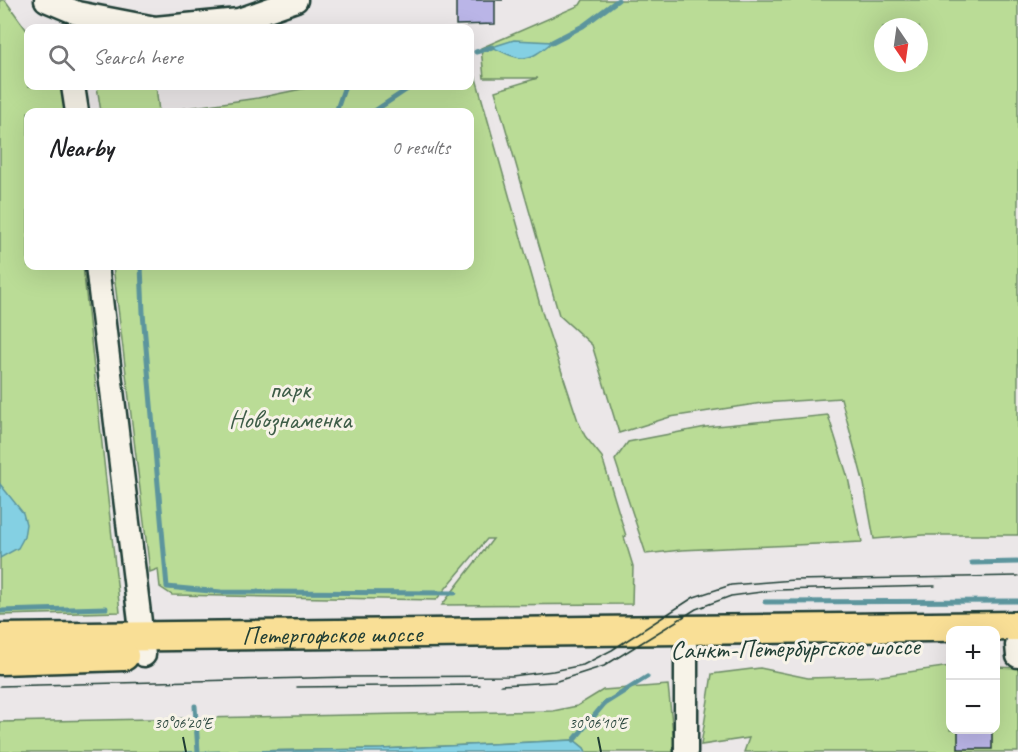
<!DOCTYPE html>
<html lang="en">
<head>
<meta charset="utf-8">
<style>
  body { margin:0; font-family:Caveat,sans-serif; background:#f6f6f6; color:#202124 }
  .controls { position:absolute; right:18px; bottom:18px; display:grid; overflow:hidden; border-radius:12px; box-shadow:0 6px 24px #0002 }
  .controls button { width:54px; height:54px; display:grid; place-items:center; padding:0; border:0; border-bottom:2px solid #e0e0e0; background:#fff; color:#202124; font:30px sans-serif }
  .compass { position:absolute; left:874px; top:18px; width:54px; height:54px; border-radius:50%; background:#fff; box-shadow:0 6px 24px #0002; rotate:167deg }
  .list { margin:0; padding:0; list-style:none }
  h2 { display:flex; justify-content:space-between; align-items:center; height:78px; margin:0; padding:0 24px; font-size:26px }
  h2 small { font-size:20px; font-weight:400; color:#757577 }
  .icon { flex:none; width:33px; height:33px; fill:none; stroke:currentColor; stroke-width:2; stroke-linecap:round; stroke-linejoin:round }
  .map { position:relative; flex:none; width:1018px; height:752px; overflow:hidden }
  .search { position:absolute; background:#fff; box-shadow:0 6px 24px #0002; left:24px; top:24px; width:450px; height:66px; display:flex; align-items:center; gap:15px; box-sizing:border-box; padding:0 21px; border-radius:12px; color:#757577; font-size:22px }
  .panel { position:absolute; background:#fff; box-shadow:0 6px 24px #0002; left:24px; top:108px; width:450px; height:162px; border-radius:12px }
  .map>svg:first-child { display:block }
  .green { fill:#badc96; stroke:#6c8c65; stroke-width:1.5; fill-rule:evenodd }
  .water { fill:#84d0e3; stroke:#5c959d; stroke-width:1.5 }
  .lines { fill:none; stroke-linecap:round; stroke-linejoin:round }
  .stream { stroke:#5c959d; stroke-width:5 }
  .building { fill:#bab5e7; stroke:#1f3d34; stroke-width:1.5 }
  .minor-casing { stroke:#1f3d34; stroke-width:27 }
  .major-casing { stroke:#1f3d34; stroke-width:33 }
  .minor { stroke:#f7f3e8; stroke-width:22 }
  .major { stroke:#f9df96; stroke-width:28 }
  .tram { stroke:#1f3d34; stroke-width:1.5 }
  .ticks { fill:none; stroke:#1f3d34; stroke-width:2 }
  .labels { text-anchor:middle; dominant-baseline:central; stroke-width:6; stroke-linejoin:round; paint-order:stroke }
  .park-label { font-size:26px; fill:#3e5d48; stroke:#f7f3e8 }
  .street-label { font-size:26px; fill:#1f3d34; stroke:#f7f3e8 }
  .ticks-label { font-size:15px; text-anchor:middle; fill:#1f3d34; stroke:#f7f3e8; stroke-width:6; stroke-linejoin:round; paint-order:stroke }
</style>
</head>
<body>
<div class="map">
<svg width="1018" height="752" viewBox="0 0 1018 752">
  <rect width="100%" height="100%" fill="#ebe7e8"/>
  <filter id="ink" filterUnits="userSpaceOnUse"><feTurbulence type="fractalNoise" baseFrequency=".0167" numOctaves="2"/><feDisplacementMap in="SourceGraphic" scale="12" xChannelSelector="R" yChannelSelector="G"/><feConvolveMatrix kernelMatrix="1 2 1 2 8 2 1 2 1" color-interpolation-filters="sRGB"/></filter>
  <g filter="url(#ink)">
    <g class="green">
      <polygon points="0,0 5,0 28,32 28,86 64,86 66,112 28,112 28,266 83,266 120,612 0,615"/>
      <path d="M583,0h435v535h-94l-50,4 -10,-55 -23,-86 -79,5 -92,14 -51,16 -27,-88 -33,-30 -64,-224 43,-13h-54l-3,-30 99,-43zM883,27h36v36h-36z"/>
      <polygon points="470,57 542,312 578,421 585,436 602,457 626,536 624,537 633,566 632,604 442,605 493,539 487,539 436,600 172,595 160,587 158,569 150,572 113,266 470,266 470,112 101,112 97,86 156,86 159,112 258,98 316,86 470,86"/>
      <polygon points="828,415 848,478 862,542 681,550 646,554 615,460 628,442 706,427"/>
      <polygon points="950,666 950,730 996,730 996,667 1018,668 1018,752 744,752 749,738 701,745 712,674 760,668 808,678 881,676"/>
      <polygon points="668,685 675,752 586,752 584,748 574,740 382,749 184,752 0,752 0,722 553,711 577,706 603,690"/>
    </g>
    <g class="water">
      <path d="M514,40l38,2c-25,22 -31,19 -60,5z"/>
      <polygon points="0,484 23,513 26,524 24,537 18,548 0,558"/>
      <polygon points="574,740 584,748 586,752 184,752 382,749"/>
    </g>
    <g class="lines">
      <g class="stream">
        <polyline points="552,42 583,26 618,0"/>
        <polyline points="476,52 492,47"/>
        <polyline points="336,112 345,86"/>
        <polyline points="373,112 412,86"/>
        <polyline points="141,266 143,313 167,587 221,592 455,593"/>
        <polyline points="972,563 1018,562"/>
        <polyline points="765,602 1018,601"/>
        <polyline points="0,611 106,608"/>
        <polyline points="195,706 198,752"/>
        <polyline points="574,740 604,704 647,677"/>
      </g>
    </g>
    <g class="building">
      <polygon points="456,0 503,0 495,0 495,24 456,25"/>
      <rect x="958" y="730" width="34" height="19"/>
    </g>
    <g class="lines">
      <g class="minor-casing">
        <g id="minor">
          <polyline points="46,0 77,13 155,28 239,20 296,0"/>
          <polyline points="73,86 77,112"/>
          <polyline points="97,266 144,655"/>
          <polyline points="1017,645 1018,656"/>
          <polyline points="686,752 686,649"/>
        </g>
      </g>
      <g class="major-casing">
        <g id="major">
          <path id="s1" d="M0,638l1018,-12"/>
          <polyline points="0,660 124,656"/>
        </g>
      </g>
      <use href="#minor" class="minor"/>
      <use href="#major" class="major"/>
      <g class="tram">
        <polyline points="501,685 554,682 604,666 696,609 731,596 777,590 935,586"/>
        <polyline points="0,686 348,677 512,676 553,671 583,665 612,650 694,597 731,585 794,580 1018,576"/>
        <polyline points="297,687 480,685"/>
      </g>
    </g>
  </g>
  <path class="ticks" d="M183,737l3,15M598,737l3,15"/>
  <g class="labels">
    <g class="park-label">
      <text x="290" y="389">парк<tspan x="290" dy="30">Новознаменка</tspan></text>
    </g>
    <g class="street-label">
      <text stroke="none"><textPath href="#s1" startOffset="332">Петергофское шоссе</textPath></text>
      <text transform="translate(795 648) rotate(-1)">Санкт-Петербургское шоссе</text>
    </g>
  </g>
  <g class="ticks-label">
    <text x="183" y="728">30°06'20"E</text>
    <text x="598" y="728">30°06'10"E</text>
  </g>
</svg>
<div class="controls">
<button>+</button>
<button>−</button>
</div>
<svg class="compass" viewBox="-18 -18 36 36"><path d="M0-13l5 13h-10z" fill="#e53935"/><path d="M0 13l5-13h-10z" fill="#757577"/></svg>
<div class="search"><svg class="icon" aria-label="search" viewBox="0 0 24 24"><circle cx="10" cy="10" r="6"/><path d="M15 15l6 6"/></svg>Search here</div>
<section class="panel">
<h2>Nearby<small>0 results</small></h2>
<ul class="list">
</ul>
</section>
</div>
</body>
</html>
